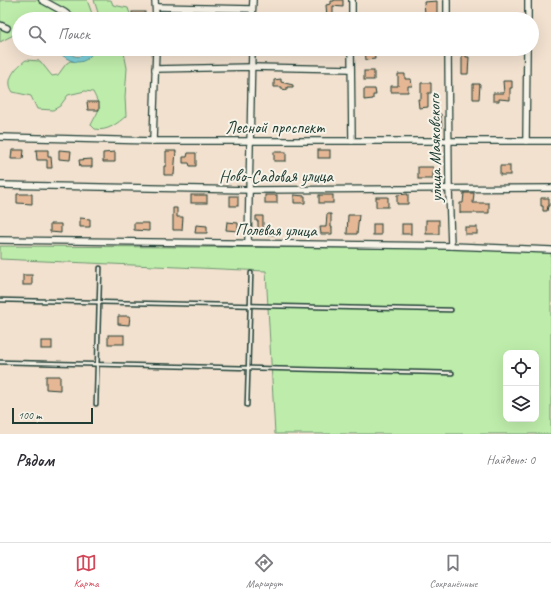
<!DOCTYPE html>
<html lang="ru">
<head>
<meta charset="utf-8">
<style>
  body { margin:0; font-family:Caveat,sans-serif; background:#f2f2f3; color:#2b2b33 }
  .controls { position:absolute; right:12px; bottom:12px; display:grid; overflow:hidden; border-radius:8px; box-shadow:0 4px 16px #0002 }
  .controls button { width:36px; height:36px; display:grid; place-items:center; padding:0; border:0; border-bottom:1px solid #e1e1e2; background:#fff; color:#2b2b33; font:20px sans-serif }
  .scale { position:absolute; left:12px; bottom:10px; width:81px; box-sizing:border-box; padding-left:4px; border:2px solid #1f3d34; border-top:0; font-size:11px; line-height:14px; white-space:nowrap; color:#1f3d34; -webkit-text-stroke:3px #f7f3e8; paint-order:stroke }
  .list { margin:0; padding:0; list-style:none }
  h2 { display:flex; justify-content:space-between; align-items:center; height:52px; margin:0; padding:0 16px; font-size:17px }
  h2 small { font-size:13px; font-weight:400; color:#7c7c81 }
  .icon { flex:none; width:22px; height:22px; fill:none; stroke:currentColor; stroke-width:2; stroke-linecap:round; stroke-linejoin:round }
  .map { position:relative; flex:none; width:551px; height:434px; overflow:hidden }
  .search { position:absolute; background:#fff; box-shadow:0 4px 16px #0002; left:12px; right:12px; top:12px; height:44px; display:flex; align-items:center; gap:10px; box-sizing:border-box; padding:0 14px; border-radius:22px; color:#7c7c81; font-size:15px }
  .sheet { height:108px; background:#fff }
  nav { display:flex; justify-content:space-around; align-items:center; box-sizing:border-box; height:56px; border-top:1px solid #e1e1e2; background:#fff; font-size:11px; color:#7c7c81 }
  nav a { display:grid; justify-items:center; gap:2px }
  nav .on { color:#d1495b }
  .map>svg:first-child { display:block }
  .green { fill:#beedab; stroke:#6e9570; fill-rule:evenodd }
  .water { fill:#7fd0d9; stroke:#599597 }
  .building { fill:#e5b795; stroke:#1f3d34 }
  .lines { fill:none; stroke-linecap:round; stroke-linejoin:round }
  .service-casing { stroke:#1f3d34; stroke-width:5.5 }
  .minor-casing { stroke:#1f3d34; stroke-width:8 }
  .service { stroke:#f7f3e8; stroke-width:2.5 }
  .minor { stroke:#f7f3e8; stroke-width:5.5 }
  .labels { text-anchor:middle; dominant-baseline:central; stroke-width:4; stroke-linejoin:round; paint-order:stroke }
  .street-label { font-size:17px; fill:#1f3d34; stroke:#f7f3e8 }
</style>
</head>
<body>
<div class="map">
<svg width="551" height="434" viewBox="0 0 551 434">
  <rect width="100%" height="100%" fill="#f2e1cf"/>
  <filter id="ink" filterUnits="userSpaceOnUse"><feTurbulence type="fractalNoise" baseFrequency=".025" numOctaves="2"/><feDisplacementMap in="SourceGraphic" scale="8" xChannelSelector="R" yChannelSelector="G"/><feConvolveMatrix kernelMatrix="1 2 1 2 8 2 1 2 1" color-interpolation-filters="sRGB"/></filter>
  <g filter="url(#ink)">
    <g class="green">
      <polygon points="0,0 87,0 94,19 19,19 19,32 0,42"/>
      <polygon points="94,0 111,0 113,5 128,8 130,14 130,19 100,19"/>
      <path d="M95,49h31l-2,4 3,15 -2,29 1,19c-8,7 -19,16 -31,13l-4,-4c9,-18 11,-15 2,-33l-8,-1 -17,4 -8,11 -7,4 -16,-1 -6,-13 -18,-4c-9,-12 3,-25 13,-32l14,1 12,15 6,-1 8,-11 4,-3c10,2 20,-3 25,-12z"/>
      <path d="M0,246l551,3v185h-276l-9,-163 -266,-12zM506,353h30v66h-30z"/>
    </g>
    <path class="water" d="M55,49c16,0 20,17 34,0h6c-12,21 -26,13 -40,0z"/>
    <g class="building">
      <polygon points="334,0 343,0 343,7 333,6 333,17 327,17 326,5 331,4 331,1 334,1"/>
      <polygon points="437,1 437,14 425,14 424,2"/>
      <rect x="132" y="12" width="13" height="7"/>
      <polygon points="365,49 374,49 375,59 366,60"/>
      <polygon points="462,49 465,49 466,57 469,57 468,74 462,74"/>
      <rect x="364" y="71" width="10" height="9"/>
      <polygon points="398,74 405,74 405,79 411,79 412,86 408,86 408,92 391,92 391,86 398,86"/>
      <polygon points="281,79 281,82 293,85 293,87 287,87 287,90 282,89 282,87 274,87 274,80"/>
      <polygon points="503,81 512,81 512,88 510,88 510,100 499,99 499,101 493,101 493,93 504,93"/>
      <polygon points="421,83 431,83 431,93 428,93 428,107 419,108 418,99 421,99"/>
      <polygon points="473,84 480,84 479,99 473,99"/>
      <polygon points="364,89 375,89 376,95 373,95 373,99 364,100"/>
      <polygon points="87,102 99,102 99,110 88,110"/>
      <polygon points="434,114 441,114 442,128 437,128 437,122 434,122"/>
      <polygon points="12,150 24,150 23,159 11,159"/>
      <polygon points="36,150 48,150 48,157 51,157 52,168 47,168 47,160 37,160"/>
      <polygon points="59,150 71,151 70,160 59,159"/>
      <rect x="318" y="150" width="12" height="8"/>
      <polygon points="166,151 176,151 174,175 164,175 164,166 166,166"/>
      <polygon points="115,152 115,162 103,162 103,153"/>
      <rect x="274" y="152" width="12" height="9"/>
      <polygon points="188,153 196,153 196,166 190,166 189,163 183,163 183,157 187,157"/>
      <polygon points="92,159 92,167 80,167 79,160"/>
      <rect x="500" y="166" width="10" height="9"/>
      <rect x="418" y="167" width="15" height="12"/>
      <polygon points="464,193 474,193 473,203 489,203 489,213 460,213 460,203 463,203"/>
      <polygon points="17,194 32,194 32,204 17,203"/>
      <polygon points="408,194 408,204 397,204 397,195"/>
      <rect x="191" y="195" width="16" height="8"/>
      <rect x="265" y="195" width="12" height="8"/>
      <polygon points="294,195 305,196 305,203 294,203"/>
      <rect x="319" y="195" width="14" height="8"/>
      <rect x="230" y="196" width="8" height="10"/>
      <rect x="376" y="197" width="12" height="10"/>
      <polygon points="541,198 549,198 549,206 548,206 547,211 543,211 543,206 541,206"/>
      <polygon points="173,208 177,208 177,217 183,217 182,230 173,230"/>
      <polygon points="327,214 331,214 331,227 332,227 332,234 321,234 320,227 326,227"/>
      <polygon points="348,215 359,215 357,234 347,234"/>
      <polygon points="256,216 263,216 263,228 275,229 275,235 258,234 258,221 256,221"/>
      <polygon points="80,218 90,219 90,227 80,227"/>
      <rect x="426" y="220" width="13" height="14"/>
      <polygon points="227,222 238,223 238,231 226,230"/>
      <polygon points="134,223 149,223 149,231 134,230"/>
      <polygon points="50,224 61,224 61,233 50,232"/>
      <rect x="373" y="224" width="8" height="11"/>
      <rect x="402" y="224" width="9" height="10"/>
      <polygon points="196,225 207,226 207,233 195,233"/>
      <rect x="465" y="227" width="12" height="7"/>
      <rect x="23" y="275" width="9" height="10"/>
      <polygon points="118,316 130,316 129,325 118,324"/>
      <rect x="108" y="335" width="16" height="9"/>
      <rect x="41" y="341" width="11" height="8"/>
      <polygon points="46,376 60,376 60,390 46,389"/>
    </g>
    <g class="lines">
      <g class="service-casing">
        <g id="service">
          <polyline points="0,300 451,310"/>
          <polyline points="0,362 452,373"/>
          <polyline points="96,404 100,268"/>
          <polyline points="247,405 251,273"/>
        </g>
      </g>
      <g class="minor-casing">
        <g id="minor">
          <polyline points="42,0 64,12 73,19"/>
          <polyline points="155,0 156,19"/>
          <polyline points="447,0 447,19"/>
          <polyline points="156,7 252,9"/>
          <polyline points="252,19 253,0"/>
          <polyline points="352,19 352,0"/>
          <polyline points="528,19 528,0"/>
          <polyline points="0,25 7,28"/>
          <polyline points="351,49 352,141"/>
          <polyline points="448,49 449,190 451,246"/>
          <polyline points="155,69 252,67 351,69"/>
          <polyline points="0,137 153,141 551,141"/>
          <polyline points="153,141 156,49"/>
          <polyline points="526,141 527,49"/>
          <polyline points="0,185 250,190 551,188"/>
          <polyline points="0,240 451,246 551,250"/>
          <polyline points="248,243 252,49"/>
        </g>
      </g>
      <use href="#service" class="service"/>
      <use href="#minor" class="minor"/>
    </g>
  </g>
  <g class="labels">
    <g class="street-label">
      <text x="275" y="127">Лесной проспект</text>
      <text transform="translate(435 148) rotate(-91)">улица Маяковского</text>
      <text x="276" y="176">Ново-Садовая улица</text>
      <text transform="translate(276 230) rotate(1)">Полевая улица</text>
    </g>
  </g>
</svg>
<div class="controls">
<button><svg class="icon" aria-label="locate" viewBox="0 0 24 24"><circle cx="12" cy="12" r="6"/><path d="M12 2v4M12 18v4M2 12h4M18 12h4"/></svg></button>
<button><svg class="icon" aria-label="layers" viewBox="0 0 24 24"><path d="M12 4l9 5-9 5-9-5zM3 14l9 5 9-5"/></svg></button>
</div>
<div class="scale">100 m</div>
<div class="search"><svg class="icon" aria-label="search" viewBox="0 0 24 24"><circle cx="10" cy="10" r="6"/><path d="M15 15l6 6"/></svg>Поиск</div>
</div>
<section class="sheet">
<h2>Рядом<small>Найдено: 0</small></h2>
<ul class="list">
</ul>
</section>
<nav>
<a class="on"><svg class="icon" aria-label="map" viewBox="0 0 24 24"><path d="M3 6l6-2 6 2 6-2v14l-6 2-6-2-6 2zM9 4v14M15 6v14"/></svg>Карта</a>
<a><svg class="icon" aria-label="directions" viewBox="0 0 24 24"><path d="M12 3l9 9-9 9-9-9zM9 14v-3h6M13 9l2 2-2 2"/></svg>Маршрут</a>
<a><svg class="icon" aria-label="saved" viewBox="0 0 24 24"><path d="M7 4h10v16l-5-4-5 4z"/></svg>Сохранённые</a>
</nav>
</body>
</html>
